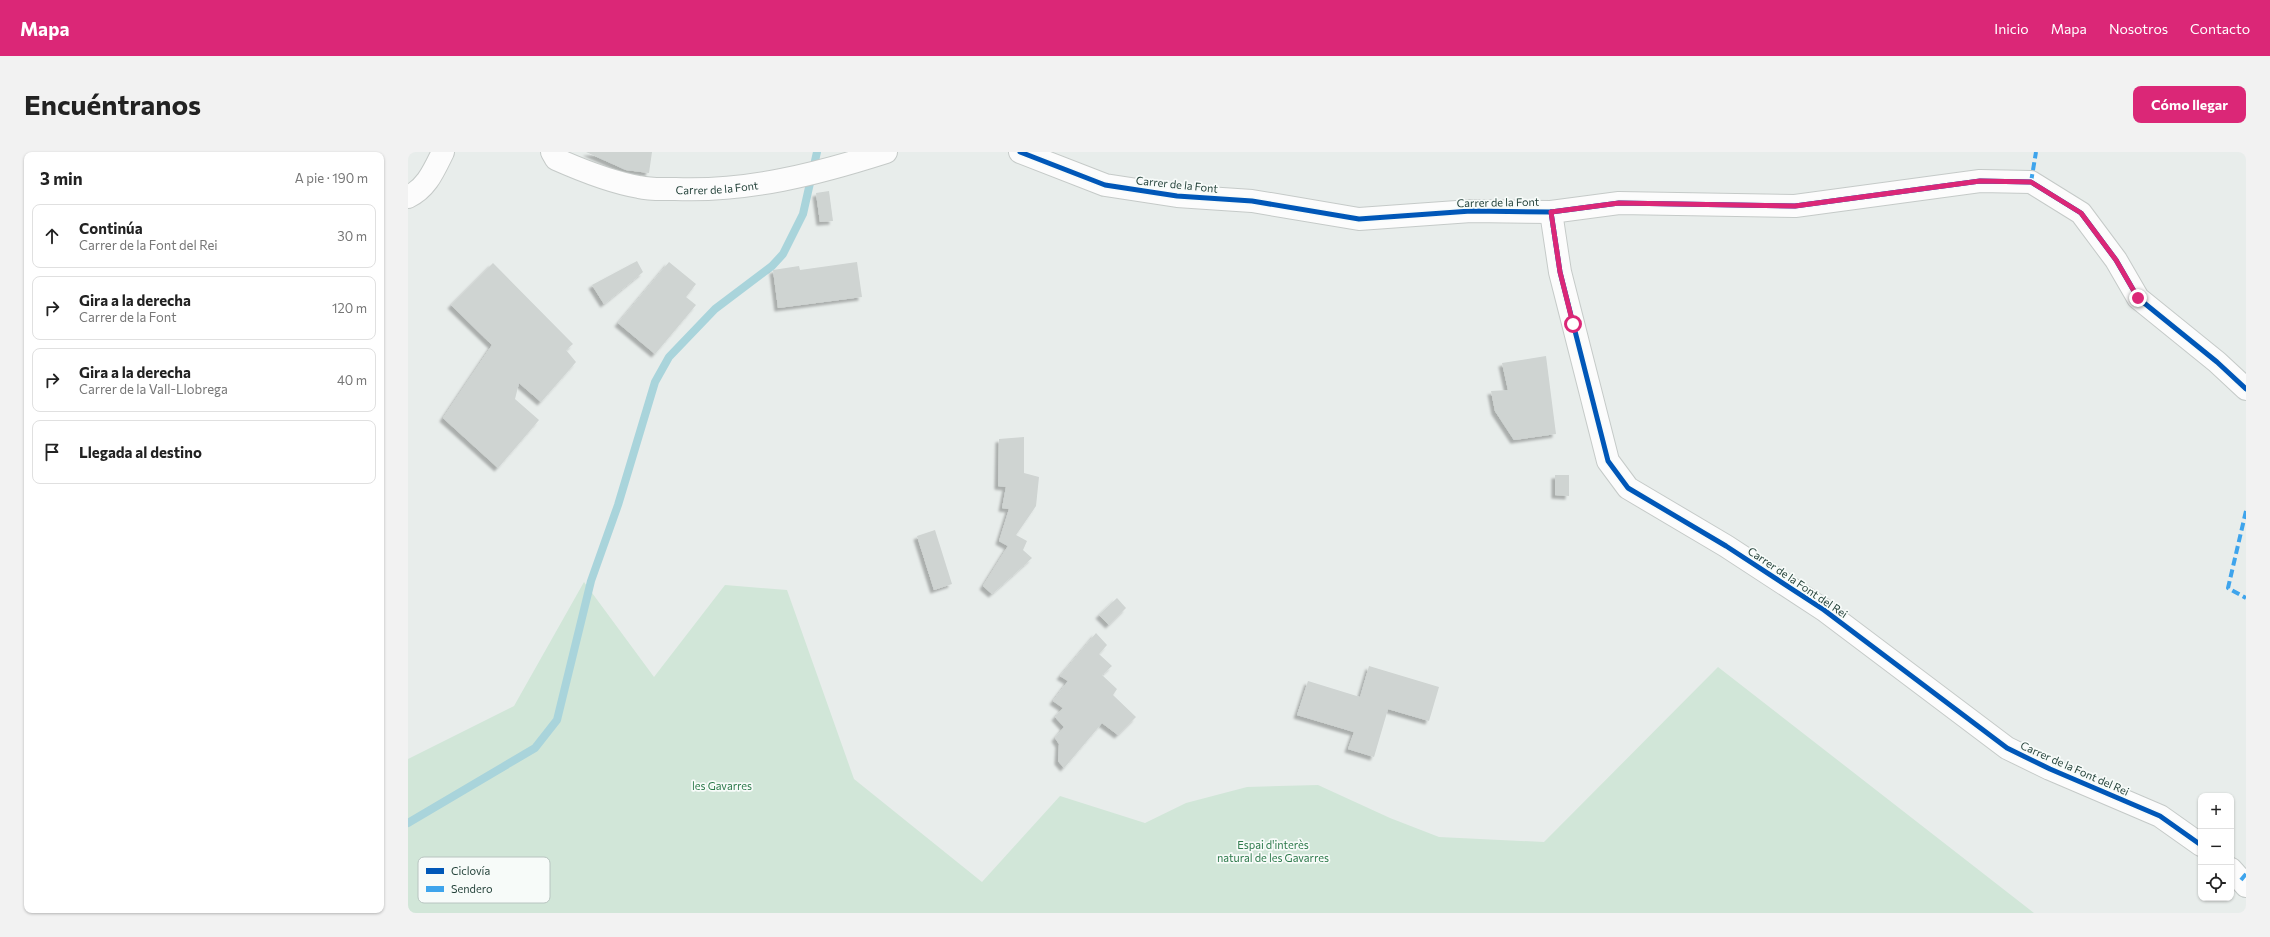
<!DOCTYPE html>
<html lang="es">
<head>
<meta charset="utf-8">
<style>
  body { margin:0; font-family:Commissioner,sans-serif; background:#f2f2f2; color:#222 }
  .controls { position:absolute; right:12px; bottom:12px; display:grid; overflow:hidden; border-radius:8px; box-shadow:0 1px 3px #0004 }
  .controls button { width:36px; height:36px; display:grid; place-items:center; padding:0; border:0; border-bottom:1px solid #e0e0e0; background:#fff; color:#222; font:20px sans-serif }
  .stop { position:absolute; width:12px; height:12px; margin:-9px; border:3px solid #db2777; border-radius:50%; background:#fff }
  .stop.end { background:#db2777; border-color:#fff; box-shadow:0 1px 4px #0008 }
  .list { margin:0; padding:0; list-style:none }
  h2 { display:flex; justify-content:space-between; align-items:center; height:52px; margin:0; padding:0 16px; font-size:17px }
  h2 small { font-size:13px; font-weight:400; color:#767676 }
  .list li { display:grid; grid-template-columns:26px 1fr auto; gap:12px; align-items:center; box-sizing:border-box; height:64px; margin:0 8px 8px; padding:0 8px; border:1px solid #e0e0e0; border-radius:8px }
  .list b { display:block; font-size:15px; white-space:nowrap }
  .list p { margin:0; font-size:13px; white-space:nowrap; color:#767676 }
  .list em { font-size:13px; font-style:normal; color:#767676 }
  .icon { flex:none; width:22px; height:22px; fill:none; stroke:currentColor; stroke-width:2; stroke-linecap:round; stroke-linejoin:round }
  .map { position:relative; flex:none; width:1838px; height:761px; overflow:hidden; border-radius:8px }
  header { display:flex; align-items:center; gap:24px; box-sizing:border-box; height:56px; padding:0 20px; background:#db2777; color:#fff }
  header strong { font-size:19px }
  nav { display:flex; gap:22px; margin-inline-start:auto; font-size:14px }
  .intro { display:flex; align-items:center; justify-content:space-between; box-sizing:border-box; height:96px; padding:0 24px }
  h1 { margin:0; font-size:28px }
  .button { padding:10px 18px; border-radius:8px; background:#db2777; color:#fff; font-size:14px; font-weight:700 }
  main { display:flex; gap:24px; padding:0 24px }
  aside { flex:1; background:#fff; border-radius:8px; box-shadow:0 1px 3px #0004 }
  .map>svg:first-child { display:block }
  .green { fill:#d1e6d8 }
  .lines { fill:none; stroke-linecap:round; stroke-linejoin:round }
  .stream { stroke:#a9d4db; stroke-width:8 }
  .building { fill:#cfd4d2; filter:url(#shadow) }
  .minor-casing { stroke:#c5cac8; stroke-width:24 }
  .minor { stroke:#fcfcfc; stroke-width:22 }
  .quiet { stroke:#3ea4ec; stroke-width:4; stroke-dasharray:8 4; stroke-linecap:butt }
  .cycleway-casing { stroke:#f7fbf9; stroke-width:8 }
  .cycleway { stroke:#0057b8; stroke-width:5 }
  .route { stroke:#db2777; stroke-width:5 }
  .labels { text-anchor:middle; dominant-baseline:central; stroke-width:3.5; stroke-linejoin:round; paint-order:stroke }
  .street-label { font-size:11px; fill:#24423a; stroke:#f7fbf9 }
  .park-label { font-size:11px; fill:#2d7a4b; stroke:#f7fbf9 }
  .key { fill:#f7fbf9; stroke:#b8c4c0; stroke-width:1 }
  .key-label { font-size:11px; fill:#24423a }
</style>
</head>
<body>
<header>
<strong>Mapa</strong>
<nav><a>Inicio</a><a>Mapa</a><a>Nosotros</a><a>Contacto</a></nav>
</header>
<div class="intro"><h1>Encuéntranos</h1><a class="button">Cómo llegar</a></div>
<main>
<aside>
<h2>3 min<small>A pie · 190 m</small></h2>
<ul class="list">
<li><svg class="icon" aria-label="ahead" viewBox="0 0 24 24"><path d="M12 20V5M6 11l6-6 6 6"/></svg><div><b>Continúa</b><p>Carrer de la Font del Rei</p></div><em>30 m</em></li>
<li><svg class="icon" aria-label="right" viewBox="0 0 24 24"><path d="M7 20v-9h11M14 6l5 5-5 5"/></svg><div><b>Gira a la derecha</b><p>Carrer de la Font</p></div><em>120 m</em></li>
<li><svg class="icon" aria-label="right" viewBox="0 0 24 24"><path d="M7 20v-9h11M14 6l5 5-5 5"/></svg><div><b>Gira a la derecha</b><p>Carrer de la Vall-Llobrega</p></div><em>40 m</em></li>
<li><svg class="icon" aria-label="arrive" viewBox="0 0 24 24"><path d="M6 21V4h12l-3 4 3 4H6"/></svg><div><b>Llegada al destino</b></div></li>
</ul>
</aside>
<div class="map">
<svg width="1838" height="761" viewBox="0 0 1838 761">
  <defs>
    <filter id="shadow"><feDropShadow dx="-3.5" dy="3.5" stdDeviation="1" flood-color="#0004"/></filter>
  </defs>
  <rect width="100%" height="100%" fill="#e8edeb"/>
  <polygon class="green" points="176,430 246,525 317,433 379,438 446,627 574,730 652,644 737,671 778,651 839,635 910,633 982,666 1031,685 1136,690 1310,515 1626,761 0,761 0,607 106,554"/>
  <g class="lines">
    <polyline class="stream" points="0,671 127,596 149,568 183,429 210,353 247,230 261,205 307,157 364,114 375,102 395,62 409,0"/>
  </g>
  <g class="building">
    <polygon points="178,0 244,0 241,21 218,18"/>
    <polygon points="421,39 425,69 412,70 408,41"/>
    <polygon points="229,109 235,120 196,152 184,133"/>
    <polygon points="261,110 288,132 278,145 288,153 247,202 210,171"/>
    <polygon points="449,110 454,145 370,156 365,118 391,114 392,118"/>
    <polygon points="85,111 165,192 158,198 168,210 133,250 111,231 107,247 131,268 90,316 35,266 84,193 43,153"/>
    <polygon points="1138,204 1148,282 1106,288 1087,259 1083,239 1100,238 1094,211"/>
    <polygon points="616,285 616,321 631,325 628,354 608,383 619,389 615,398 624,406 584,442 575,434 600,394 591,389 601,357 594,356 598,335 590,334 591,287"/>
    <polygon points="1147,323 1161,323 1161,344 1147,343"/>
    <polygon points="527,378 544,432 526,438 509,384"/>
    <polygon points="709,446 718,456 701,473 691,463"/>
    <polygon points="688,481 699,493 691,502 704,514 694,523 709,537 705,543 728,565 710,583 694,571 656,616 650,609 651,592 647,586 656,575 647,565 655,556 645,549 660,529 652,524"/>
    <polygon points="961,514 1031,535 1021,569 980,557 966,605 940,597 946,580 889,563 900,529 952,545"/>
  </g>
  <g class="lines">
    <g class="minor-casing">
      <g id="minor">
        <path id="s1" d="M144,0l4,7c27,12 54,23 83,28 12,3 25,2 36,2 73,3 142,-15 211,-37"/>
        <polyline points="612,0 697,33 769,44 844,49 951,67 1063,59 1143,60 1211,51 1387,54 1572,29 1623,30 1673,61 1708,108 1730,146 1809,210 1838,237"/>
        <path d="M0,45c19,-9 26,-27 35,-45"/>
        <polyline points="1143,60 1152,120 1200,309 1220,336 1318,394 1416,458 1599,596 1642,617 1752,664 1793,693"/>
        <polyline points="1823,717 1838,734"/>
      </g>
    </g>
    <use href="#minor" class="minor"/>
    <g class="quiet">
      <polyline points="1623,30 1628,0"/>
      <polyline points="1838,359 1820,436 1838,446"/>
      <polyline points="1833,728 1838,722"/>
    </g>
    <g class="cycleway-casing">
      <g id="cycleway">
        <polyline points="612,0 697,33 769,44 844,49 951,67 1063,59 1143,60 1211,51 1387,54 1572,29 1623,30 1673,61 1708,108 1730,146 1809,210 1838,237"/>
        <polyline points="1143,60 1152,120 1200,309 1220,336 1318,394 1416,458 1599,596 1642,617 1752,664 1793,693"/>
      </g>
    </g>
    <use href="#cycleway" class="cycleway"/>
  </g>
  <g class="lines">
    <polyline class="route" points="1165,172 1152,120 1143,60 1211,51 1387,54 1572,29 1623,30 1673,61 1708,108 1730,146"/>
  </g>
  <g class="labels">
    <g class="street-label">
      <text transform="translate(769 32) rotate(6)">Carrer de la Font</text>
      <text stroke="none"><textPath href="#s1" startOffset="174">Carrer de la Font</textPath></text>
      <text transform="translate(1090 50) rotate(-1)">Carrer de la Font</text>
      <text transform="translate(1390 430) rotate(34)">Carrer de la Font del Rei</text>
      <text transform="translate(1667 616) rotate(24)">Carrer de la Font del Rei</text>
    </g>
    <g class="park-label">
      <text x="314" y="633">les Gavarres</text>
      <text x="865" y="692">Espai d'interès<tspan x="865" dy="13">natural de les Gavarres</tspan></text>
    </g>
  </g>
  <rect x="10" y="705" width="132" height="46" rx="6" class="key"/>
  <rect x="18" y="716" width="18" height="6" fill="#0057b8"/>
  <rect x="18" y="734" width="18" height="6" fill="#3ea4ec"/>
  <g class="key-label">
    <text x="43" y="723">Ciclovía</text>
    <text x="43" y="741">Sendero</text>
  </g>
</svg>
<div class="controls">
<button>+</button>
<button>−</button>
<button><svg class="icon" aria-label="locate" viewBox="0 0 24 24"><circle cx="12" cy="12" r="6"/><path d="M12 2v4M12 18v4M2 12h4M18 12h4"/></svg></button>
</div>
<div class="stop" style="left:1165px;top:172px"></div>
<div class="stop end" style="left:1730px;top:146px"></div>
</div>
</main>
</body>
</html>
